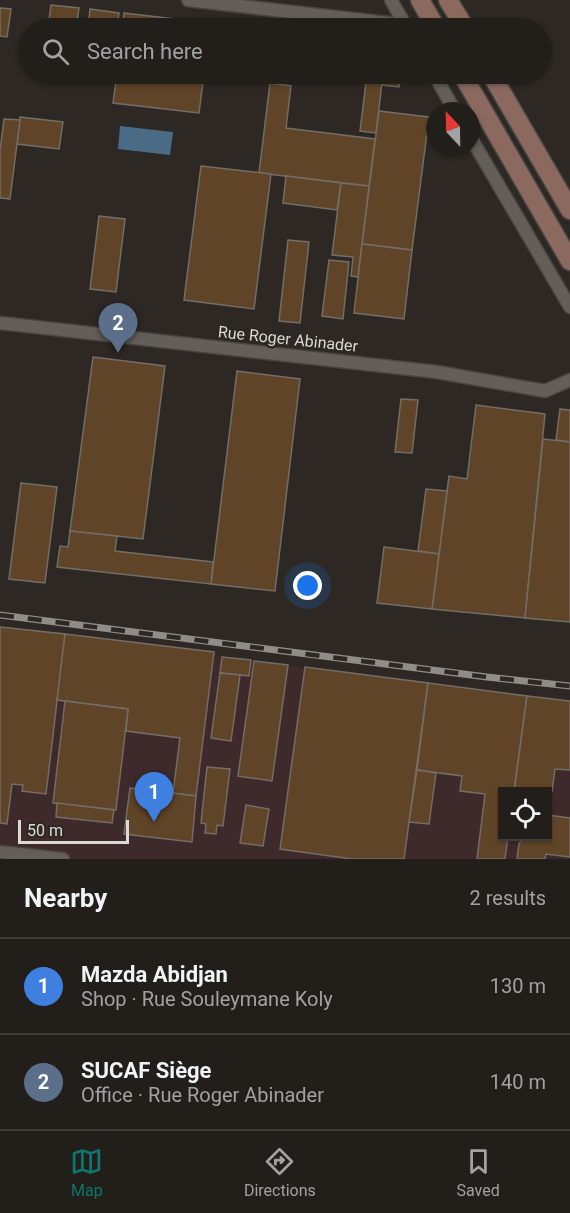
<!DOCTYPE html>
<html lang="en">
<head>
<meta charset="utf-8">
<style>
  body { margin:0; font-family:Roboto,sans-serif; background:#2a2723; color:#f1f3f6 }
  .controls { position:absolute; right:18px; bottom:18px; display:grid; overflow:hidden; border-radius:0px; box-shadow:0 2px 4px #0004 }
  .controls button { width:54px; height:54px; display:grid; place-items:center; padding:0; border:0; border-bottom:2px solid #3f3c39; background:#221e1a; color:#f1f3f6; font:30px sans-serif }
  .compass { position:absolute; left:426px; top:102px; width:54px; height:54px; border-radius:50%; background:#221e1a; box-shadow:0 2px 4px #0004; rotate:338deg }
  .scale { position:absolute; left:18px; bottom:15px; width:111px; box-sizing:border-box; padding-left:6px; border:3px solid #dcd9d6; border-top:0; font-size:16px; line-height:21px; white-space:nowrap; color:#dcd9d6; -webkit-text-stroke:4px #2d2823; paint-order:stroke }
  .you { position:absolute; left:308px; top:586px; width:21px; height:21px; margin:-15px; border:4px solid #fff; border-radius:50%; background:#1a73e8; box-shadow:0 0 0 9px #1a73e833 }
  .badge { display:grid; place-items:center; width:39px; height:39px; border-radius:50%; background:#0f766e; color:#fff; font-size:20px; font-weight:700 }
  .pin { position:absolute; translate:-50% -50px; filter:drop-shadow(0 2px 3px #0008) }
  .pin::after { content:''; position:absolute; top:32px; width:21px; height:18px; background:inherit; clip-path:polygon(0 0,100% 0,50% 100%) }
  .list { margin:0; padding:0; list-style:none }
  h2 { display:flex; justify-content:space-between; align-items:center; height:78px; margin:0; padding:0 24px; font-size:26px }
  h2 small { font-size:20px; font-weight:400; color:#a2a2a2 }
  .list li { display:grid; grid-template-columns:39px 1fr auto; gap:18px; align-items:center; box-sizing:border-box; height:96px; padding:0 24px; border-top:2px solid #3f3c39 }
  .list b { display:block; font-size:22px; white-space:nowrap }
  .list p { margin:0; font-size:20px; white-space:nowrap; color:#a2a2a2 }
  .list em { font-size:20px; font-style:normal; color:#a2a2a2 }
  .icon { flex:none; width:33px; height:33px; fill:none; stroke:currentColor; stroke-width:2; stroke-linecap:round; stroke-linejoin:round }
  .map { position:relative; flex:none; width:570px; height:859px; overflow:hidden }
  .search { position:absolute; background:#221e1a; box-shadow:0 2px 4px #0004; left:18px; right:18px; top:18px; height:66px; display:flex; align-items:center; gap:15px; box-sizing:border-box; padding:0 21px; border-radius:33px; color:#a2a2a2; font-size:22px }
  .sheet { height:270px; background:#221e1a }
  nav { display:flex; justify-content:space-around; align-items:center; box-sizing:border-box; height:84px; border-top:2px solid #3f3c39; background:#221e1a; font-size:16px; color:#a2a2a2 }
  nav a { display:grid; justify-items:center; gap:3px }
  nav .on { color:#0f766e }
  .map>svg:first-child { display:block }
  .commercial { fill:#3e2a2a; fill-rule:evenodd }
  .water { fill:#496b86 }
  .building { fill:#604427; stroke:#726d67; stroke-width:1.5 }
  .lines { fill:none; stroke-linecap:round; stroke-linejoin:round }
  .street-casing { stroke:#494541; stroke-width:15 }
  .secondary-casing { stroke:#494541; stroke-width:21 }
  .street { stroke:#635e58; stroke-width:12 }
  .secondary { stroke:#8c695e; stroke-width:18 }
  .rail-casing { stroke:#908c88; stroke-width:7 }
  .rail { stroke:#2d2823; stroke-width:4.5; stroke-dasharray:14; stroke-linecap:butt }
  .labels { text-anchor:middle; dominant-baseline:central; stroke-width:5; stroke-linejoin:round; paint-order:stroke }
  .street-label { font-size:16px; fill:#dcd9d6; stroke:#2d2823 }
</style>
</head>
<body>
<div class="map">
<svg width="570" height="859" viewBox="0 0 570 859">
  <rect width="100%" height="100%" fill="#2d2823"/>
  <path class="commercial" d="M0,627l214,25 8,5 348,44v158h-570zM502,792h46v44h-46z"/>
  <polygon class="water" points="120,126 173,132 170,155 118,149"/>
  <g class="building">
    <polygon points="51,5 79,8 76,28 48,28"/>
    <polygon points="0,8 11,9 7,37 0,36"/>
    <polygon points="90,9 119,13 117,28 88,28"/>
    <polygon points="124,13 210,23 209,28 122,28"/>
    <polygon points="117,74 204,74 199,113 113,103"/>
    <polygon points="367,74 383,74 376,133 360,131"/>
    <polygon points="383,74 401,74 399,87 382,85"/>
    <polygon points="270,83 291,86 286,128 375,139 369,186 259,173"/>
    <polygon points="379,111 429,117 412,250 362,244"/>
    <polygon points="20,117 63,122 59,149 17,144"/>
    <polygon points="4,119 20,120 10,199 0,198 0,150"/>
    <polygon points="201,166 271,174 254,309 184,300"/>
    <polygon points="286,176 341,183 337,210 283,203"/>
    <polygon points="341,183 369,186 358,277 351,276 353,257 332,255"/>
    <polygon points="99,216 125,219 116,292 90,289"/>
    <polygon points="288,240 309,242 300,323 279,321"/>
    <polygon points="362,244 412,250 404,319 354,313"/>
    <polygon points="329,260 349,262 343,319 322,316"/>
    <polygon points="93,357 165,366 143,539 70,531"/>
    <polygon points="237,371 300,379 275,591 211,584"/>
    <polygon points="401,399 418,400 412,453 395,452"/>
    <polygon points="476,405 545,414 525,618 432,609 449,476 467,479"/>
    <polygon points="560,409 570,410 570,442 556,440"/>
    <polygon points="543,439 570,442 570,622 525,618"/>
    <polygon points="21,483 57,487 45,583 9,579"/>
    <polygon points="426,489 447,491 439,554 418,551"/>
    <polygon points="70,531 117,536 115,551 213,562 211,584 57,567 60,546 68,547"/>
    <polygon points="384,547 439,554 432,609 377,603"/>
    <polygon points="0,627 65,634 46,794 22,791 23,785 12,784 7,824 0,823"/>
    <polygon points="65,634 214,652 196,796 173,793 180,738 126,731 128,709 57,700"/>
    <polygon points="222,657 251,660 249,676 220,673"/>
    <polygon points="254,661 288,665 272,781 238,776"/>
    <polygon points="305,667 428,683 404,859 352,859 280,849"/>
    <polygon points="220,673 240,675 231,741 211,738"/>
    <polygon points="428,683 527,696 514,792 502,792 502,836 508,836 505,859 477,859 485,794 460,791 462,776 417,770"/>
    <polygon points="527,696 570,701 570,770 555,769 552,792 548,793 548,792 514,792"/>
    <polygon points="65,701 128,709 116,810 53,803"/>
    <polygon points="207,767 230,769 223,826 217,825 216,834 205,833 206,824 201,823"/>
    <polygon points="417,770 436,773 429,824 409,822"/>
    <polygon points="130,788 196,796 192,842 124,834"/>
    <polygon points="57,803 114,810 112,823 56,817"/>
    <polygon points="246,805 269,809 263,846 240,843"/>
    <polygon points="548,815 570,818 570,857 546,854 545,859 517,859 519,843 526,836 548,836"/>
  </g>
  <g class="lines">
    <g class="street-casing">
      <g id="street">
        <polyline points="188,0 405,25"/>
        <polyline points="391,0 407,28"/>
        <polyline points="434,74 455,111"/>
        <polyline points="471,138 570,307"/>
        <polyline points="0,323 437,372 545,391 570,380"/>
        <polyline points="0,852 63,859"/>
      </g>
    </g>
    <g class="secondary-casing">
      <g id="secondary">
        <polyline points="420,0 436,28"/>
        <polyline points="448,0 465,28"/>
        <polyline points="462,74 570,261"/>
        <polyline points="491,74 570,210"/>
      </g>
    </g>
    <use href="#street" class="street"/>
    <use href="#secondary" class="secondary"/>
    <g class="rail-casing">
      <polyline id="rail" points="0,615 487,677 570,686"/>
    </g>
    <use href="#rail" class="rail"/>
  </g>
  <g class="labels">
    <g class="street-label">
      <text transform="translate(288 339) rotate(6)">Rue Roger Abinader</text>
    </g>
  </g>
</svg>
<div class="controls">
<button><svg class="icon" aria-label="locate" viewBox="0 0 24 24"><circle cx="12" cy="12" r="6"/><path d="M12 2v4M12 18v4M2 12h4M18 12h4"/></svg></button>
</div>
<svg class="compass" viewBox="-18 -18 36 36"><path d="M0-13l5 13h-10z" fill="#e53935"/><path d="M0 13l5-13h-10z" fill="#a2a2a2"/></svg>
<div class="scale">50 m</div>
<div class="you"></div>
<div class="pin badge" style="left:154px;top:822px;background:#3f7fe0">1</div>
<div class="pin badge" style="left:118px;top:353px;background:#5c6f8a">2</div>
<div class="search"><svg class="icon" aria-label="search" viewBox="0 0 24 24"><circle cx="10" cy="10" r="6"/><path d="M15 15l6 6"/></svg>Search here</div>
</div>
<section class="sheet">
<h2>Nearby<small>2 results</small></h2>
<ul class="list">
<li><span class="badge" style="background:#3f7fe0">1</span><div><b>Mazda Abidjan</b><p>Shop · Rue Souleymane Koly</p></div><em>130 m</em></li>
<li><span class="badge" style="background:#5c6f8a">2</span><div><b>SUCAF Siège</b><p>Office · Rue Roger Abinader</p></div><em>140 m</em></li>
</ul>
</section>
<nav>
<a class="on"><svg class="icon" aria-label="map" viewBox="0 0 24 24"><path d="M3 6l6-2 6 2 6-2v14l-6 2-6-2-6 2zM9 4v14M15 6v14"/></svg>Map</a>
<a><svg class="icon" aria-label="directions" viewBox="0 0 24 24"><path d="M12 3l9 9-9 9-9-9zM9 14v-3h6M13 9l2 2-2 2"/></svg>Directions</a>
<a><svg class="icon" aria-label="saved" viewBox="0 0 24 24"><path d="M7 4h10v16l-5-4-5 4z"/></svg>Saved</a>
</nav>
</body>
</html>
